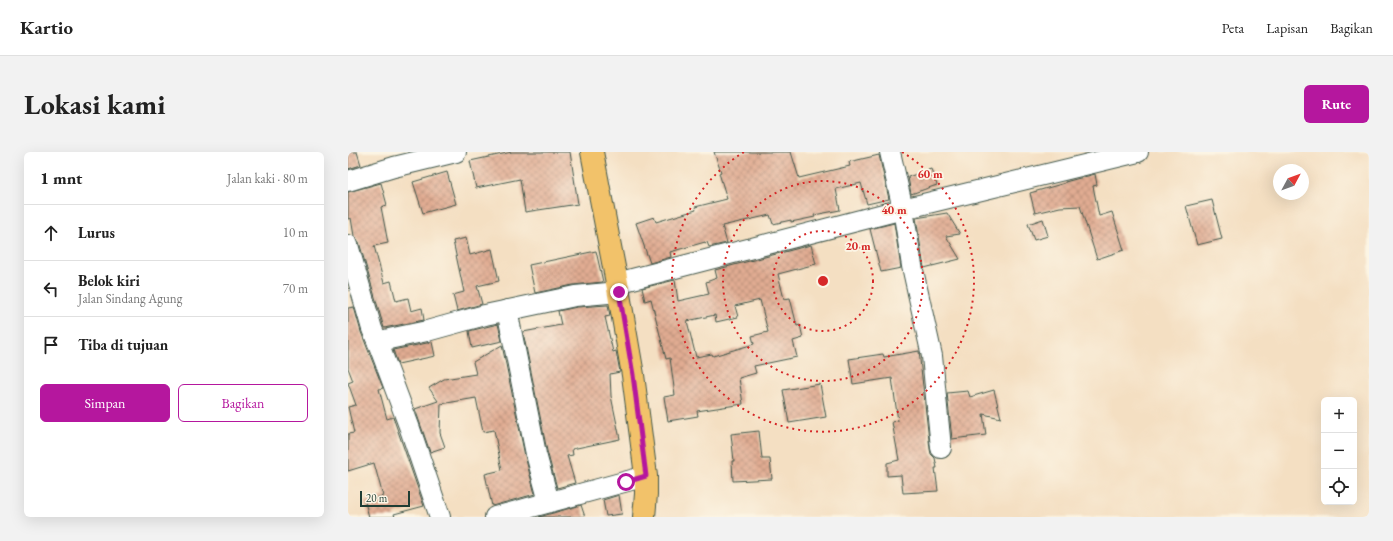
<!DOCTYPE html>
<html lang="id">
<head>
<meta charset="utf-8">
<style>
  body { margin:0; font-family:"EB Garamond",serif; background:#f2f2f2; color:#222 }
  .controls { position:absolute; right:12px; bottom:12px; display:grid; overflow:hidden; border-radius:6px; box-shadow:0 4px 16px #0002 }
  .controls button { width:36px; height:36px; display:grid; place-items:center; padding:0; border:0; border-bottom:1px solid #e0e0e0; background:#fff; color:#222; font:20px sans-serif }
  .compass { position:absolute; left:925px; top:12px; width:36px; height:36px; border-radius:50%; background:#fff; box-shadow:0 4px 16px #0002; rotate:49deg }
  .scale { position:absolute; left:12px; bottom:10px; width:50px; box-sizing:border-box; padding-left:4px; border:2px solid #1f3d34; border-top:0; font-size:11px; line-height:14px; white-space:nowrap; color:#1f3d34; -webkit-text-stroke:3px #fcf5e5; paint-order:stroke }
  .stop { position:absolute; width:12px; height:12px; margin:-9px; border:3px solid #b5179e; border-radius:50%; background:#fff }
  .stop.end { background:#b5179e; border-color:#fff; box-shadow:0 1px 4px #0008 }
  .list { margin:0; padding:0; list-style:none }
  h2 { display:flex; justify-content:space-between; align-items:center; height:52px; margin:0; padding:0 16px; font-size:17px }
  h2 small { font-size:13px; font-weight:400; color:#767676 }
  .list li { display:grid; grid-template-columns:26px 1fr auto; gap:12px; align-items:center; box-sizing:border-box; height:56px; padding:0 16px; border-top:1px solid #e0e0e0 }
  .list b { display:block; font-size:15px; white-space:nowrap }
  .list p { margin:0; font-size:13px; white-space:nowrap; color:#767676 }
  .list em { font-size:13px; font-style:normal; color:#767676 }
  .actions { display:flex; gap:8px; padding:12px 16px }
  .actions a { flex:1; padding:9px 0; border:1px solid #b5179e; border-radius:6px; text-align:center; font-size:14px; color:#b5179e }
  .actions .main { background:#b5179e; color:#fff }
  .icon { flex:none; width:22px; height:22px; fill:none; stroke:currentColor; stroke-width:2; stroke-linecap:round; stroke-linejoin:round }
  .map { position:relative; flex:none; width:1021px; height:365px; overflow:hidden; border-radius:6px }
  header { display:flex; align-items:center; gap:24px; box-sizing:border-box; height:56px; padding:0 20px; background:#fff; border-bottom:1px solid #e0e0e0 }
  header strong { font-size:19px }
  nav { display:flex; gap:22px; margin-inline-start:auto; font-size:14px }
  .intro { display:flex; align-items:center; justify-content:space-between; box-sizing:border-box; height:96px; padding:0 24px }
  h1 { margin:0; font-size:28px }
  .button { padding:10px 18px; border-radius:6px; background:#b5179e; color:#fff; font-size:14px; font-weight:700 }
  main { display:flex; gap:24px; padding:0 24px }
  aside { flex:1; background:#fff; border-radius:6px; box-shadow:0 4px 16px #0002 }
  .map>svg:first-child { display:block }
  .building { fill:url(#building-cross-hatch); fill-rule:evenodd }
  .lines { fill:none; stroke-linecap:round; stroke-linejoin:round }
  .street-casing { stroke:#3f5549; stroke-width:22 }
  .primary-casing { stroke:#3f5549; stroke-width:24 }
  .street { stroke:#fff; stroke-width:20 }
  .primary { stroke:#f2c26a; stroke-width:22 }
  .route { stroke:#b5179e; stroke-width:5 }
  .ring { fill:none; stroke:#d62828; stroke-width:2; stroke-dasharray:2 4 }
  .centre { fill:#d62828; stroke:#fcf5e5; stroke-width:2 }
  .ring-label { font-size:12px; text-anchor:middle; font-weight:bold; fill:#d62828; stroke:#fcf5e5; stroke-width:3.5; stroke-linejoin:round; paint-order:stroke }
</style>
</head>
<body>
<header>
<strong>Kartio</strong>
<nav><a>Peta</a><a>Lapisan</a><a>Bagikan</a></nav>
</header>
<div class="intro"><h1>Lokasi kami</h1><a class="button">Rute</a></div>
<main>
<aside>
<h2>1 mnt<small>Jalan kaki · 80 m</small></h2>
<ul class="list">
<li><svg class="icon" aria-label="ahead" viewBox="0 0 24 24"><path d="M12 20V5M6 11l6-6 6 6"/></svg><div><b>Lurus</b></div><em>10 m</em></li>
<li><svg class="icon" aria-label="left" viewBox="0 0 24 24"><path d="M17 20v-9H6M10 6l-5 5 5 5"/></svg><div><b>Belok kiri</b><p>Jalan Sindang Agung</p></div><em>70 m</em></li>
<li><svg class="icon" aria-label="arrive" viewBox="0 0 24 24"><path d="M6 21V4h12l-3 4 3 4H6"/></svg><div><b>Tiba di tujuan</b></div></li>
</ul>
<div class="actions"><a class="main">Simpan</a><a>Bagikan</a></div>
</aside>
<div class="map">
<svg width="1021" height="365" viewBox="0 0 1021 365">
  <defs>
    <pattern id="building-cross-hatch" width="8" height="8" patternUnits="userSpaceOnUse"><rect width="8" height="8" fill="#e1ac92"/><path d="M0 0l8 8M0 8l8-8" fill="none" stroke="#b68d78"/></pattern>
  </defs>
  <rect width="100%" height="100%" fill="#fcf5e5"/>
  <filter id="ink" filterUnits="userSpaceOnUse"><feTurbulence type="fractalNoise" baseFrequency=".025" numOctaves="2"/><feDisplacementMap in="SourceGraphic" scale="8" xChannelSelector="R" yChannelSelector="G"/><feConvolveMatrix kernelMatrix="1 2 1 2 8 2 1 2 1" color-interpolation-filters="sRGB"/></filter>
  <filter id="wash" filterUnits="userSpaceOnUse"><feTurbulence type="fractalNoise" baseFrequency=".012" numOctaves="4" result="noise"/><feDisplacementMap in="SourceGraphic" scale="16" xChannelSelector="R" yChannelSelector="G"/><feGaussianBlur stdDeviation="0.9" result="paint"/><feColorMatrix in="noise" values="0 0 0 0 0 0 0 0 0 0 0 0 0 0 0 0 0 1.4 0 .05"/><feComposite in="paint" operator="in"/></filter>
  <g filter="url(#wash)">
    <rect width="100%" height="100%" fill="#f4dfc2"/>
    <g id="blocks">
      <g class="building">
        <polygon points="0,0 9,0 13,13 0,17"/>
        <polygon points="164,0 222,0 230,52 177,60 172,27 128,36 122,9"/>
        <polygon points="366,0 443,0 451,26 502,14 501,10 531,3 541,47 519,52 513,31 488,37 492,58 466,63 467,65 443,70 443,68 425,72 422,63 374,74 379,91 361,95 359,90 357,91 357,90 322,100 323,105 302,111 288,71 306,65 308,70 348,58 347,55 379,47 371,21 373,20"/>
        <polygon points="583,17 589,33 563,42 560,25"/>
        <polygon points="99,20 108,52 75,61 65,30"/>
        <polygon points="747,22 749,33 745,34 751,64 764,60 776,98 749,107 732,54 712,55 687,61 682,41 717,31 717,30"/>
        <polygon points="33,31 39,53 33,55 40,91 26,94 36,131 43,129 48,149 60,146 63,159 74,156 76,168 36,176 11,90 6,84 3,66 0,67 0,40"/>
        <polygon points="864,48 874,87 849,93 838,54"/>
        <polygon points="599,61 612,82 598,84 612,107 576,116 568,66"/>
        <polygon points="695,67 700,84 686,88 680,72"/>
        <polygon points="546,71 553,116 533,120 522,77"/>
        <polygon points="118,86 122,103 144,97 151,129 129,134 134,152 109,159 105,143 116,140 105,89"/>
        <path d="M463,93l5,19 -38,10 6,25 6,-1 7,28 3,-1 3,13 -10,3 4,16 -43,9 2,7 -17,5 4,26 -46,7 1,5 -30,5 -4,-24 11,-2 -5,-37 -4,1 -15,-60 -6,2 -3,-13 33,-8 3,21 31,-7 -3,-12 11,-4 -2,-8zM412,148l8,32 -16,4 2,8 -41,12 -1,-2 -16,3 -9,-36 28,-6 1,7 22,-5 -3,-11z"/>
        <polygon points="248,99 255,130 225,133 187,141 181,113"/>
        <polygon points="260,153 262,164 257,165 265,200 268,199 272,220 262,222 263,244 272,287 224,297 225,303 219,304 227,331 209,336 199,299 175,180 213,173 210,159 229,155"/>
        <polygon points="6,155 13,180 35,236 31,237 39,267 45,265 76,354 46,362 47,365 21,365 17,350 35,344 26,311 0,319 0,282 6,281 0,255 8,253 0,231 5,229 0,216 0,156"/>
        <polygon points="150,172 154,189 124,196 121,179"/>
        <polygon points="84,190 87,204 50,212 45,198"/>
        <polygon points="154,193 177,304 187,342 144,354 137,322 154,318 146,278 135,280 128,246 93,252 92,281 97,295 82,300 67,257 90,249 81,236 96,227 128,222 125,210"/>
        <polygon points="571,199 582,297 583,302 587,306 589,316 587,316 590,339 555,341 553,323 539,324 539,311 551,308 544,270 550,269 544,226 505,232 501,207 535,202 536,205"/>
        <polygon points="472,232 478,265 441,271 435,238"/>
        <polygon points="646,238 653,266 635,262 638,283 604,287 599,241 620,239 622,245"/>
        <polygon points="411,279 414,307 422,307 424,327 385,329 384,309 386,309 383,282"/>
        <polygon points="271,343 274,362 258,364 255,348"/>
        <polygon points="233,353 237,365 191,365"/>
      </g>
    </g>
  </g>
  <g filter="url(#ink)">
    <use href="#blocks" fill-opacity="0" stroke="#3f5549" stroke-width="1"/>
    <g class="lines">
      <g class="street-casing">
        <g id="street">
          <polyline points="542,0 555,57 564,114 584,204 593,296"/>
          <polyline points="0,29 46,15 108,0"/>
          <polyline points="0,93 24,177 30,191 41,187 79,179 137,163 227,144 271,140"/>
          <polyline points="269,131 555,57 790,0"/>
          <polyline points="159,158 188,302 201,350"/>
          <polyline points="30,191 61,274 92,365"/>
          <polyline points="147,365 298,324"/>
        </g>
      </g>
      <g class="primary-casing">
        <polyline id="primary" points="244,0 269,131 285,223 298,324 298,342 296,365"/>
      </g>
      <use href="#street" class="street"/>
      <use href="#primary" class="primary"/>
    </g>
  </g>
  <g class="lines" filter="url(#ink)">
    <polyline class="route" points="271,140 285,223 298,324 278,330"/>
  </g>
  <g class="ring">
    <circle cx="475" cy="129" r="50"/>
    <circle cx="475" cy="129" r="100"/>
    <path d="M554 0A151 151 0 1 1 396 0"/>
  </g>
  <circle cx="475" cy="129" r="6" class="centre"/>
  <g class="ring-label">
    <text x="582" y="26">60 m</text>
    <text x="546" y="62">40 m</text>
    <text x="510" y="98">20 m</text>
  </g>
</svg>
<div class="controls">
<button>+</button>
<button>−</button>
<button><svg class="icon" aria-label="locate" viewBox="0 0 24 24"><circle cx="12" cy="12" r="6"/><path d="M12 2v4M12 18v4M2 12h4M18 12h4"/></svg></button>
</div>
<svg class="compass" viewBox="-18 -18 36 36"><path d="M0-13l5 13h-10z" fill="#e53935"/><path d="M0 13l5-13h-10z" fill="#767676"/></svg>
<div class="scale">20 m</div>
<div class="stop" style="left:278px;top:330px"></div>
<div class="stop end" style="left:271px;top:140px"></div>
</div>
</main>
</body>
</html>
